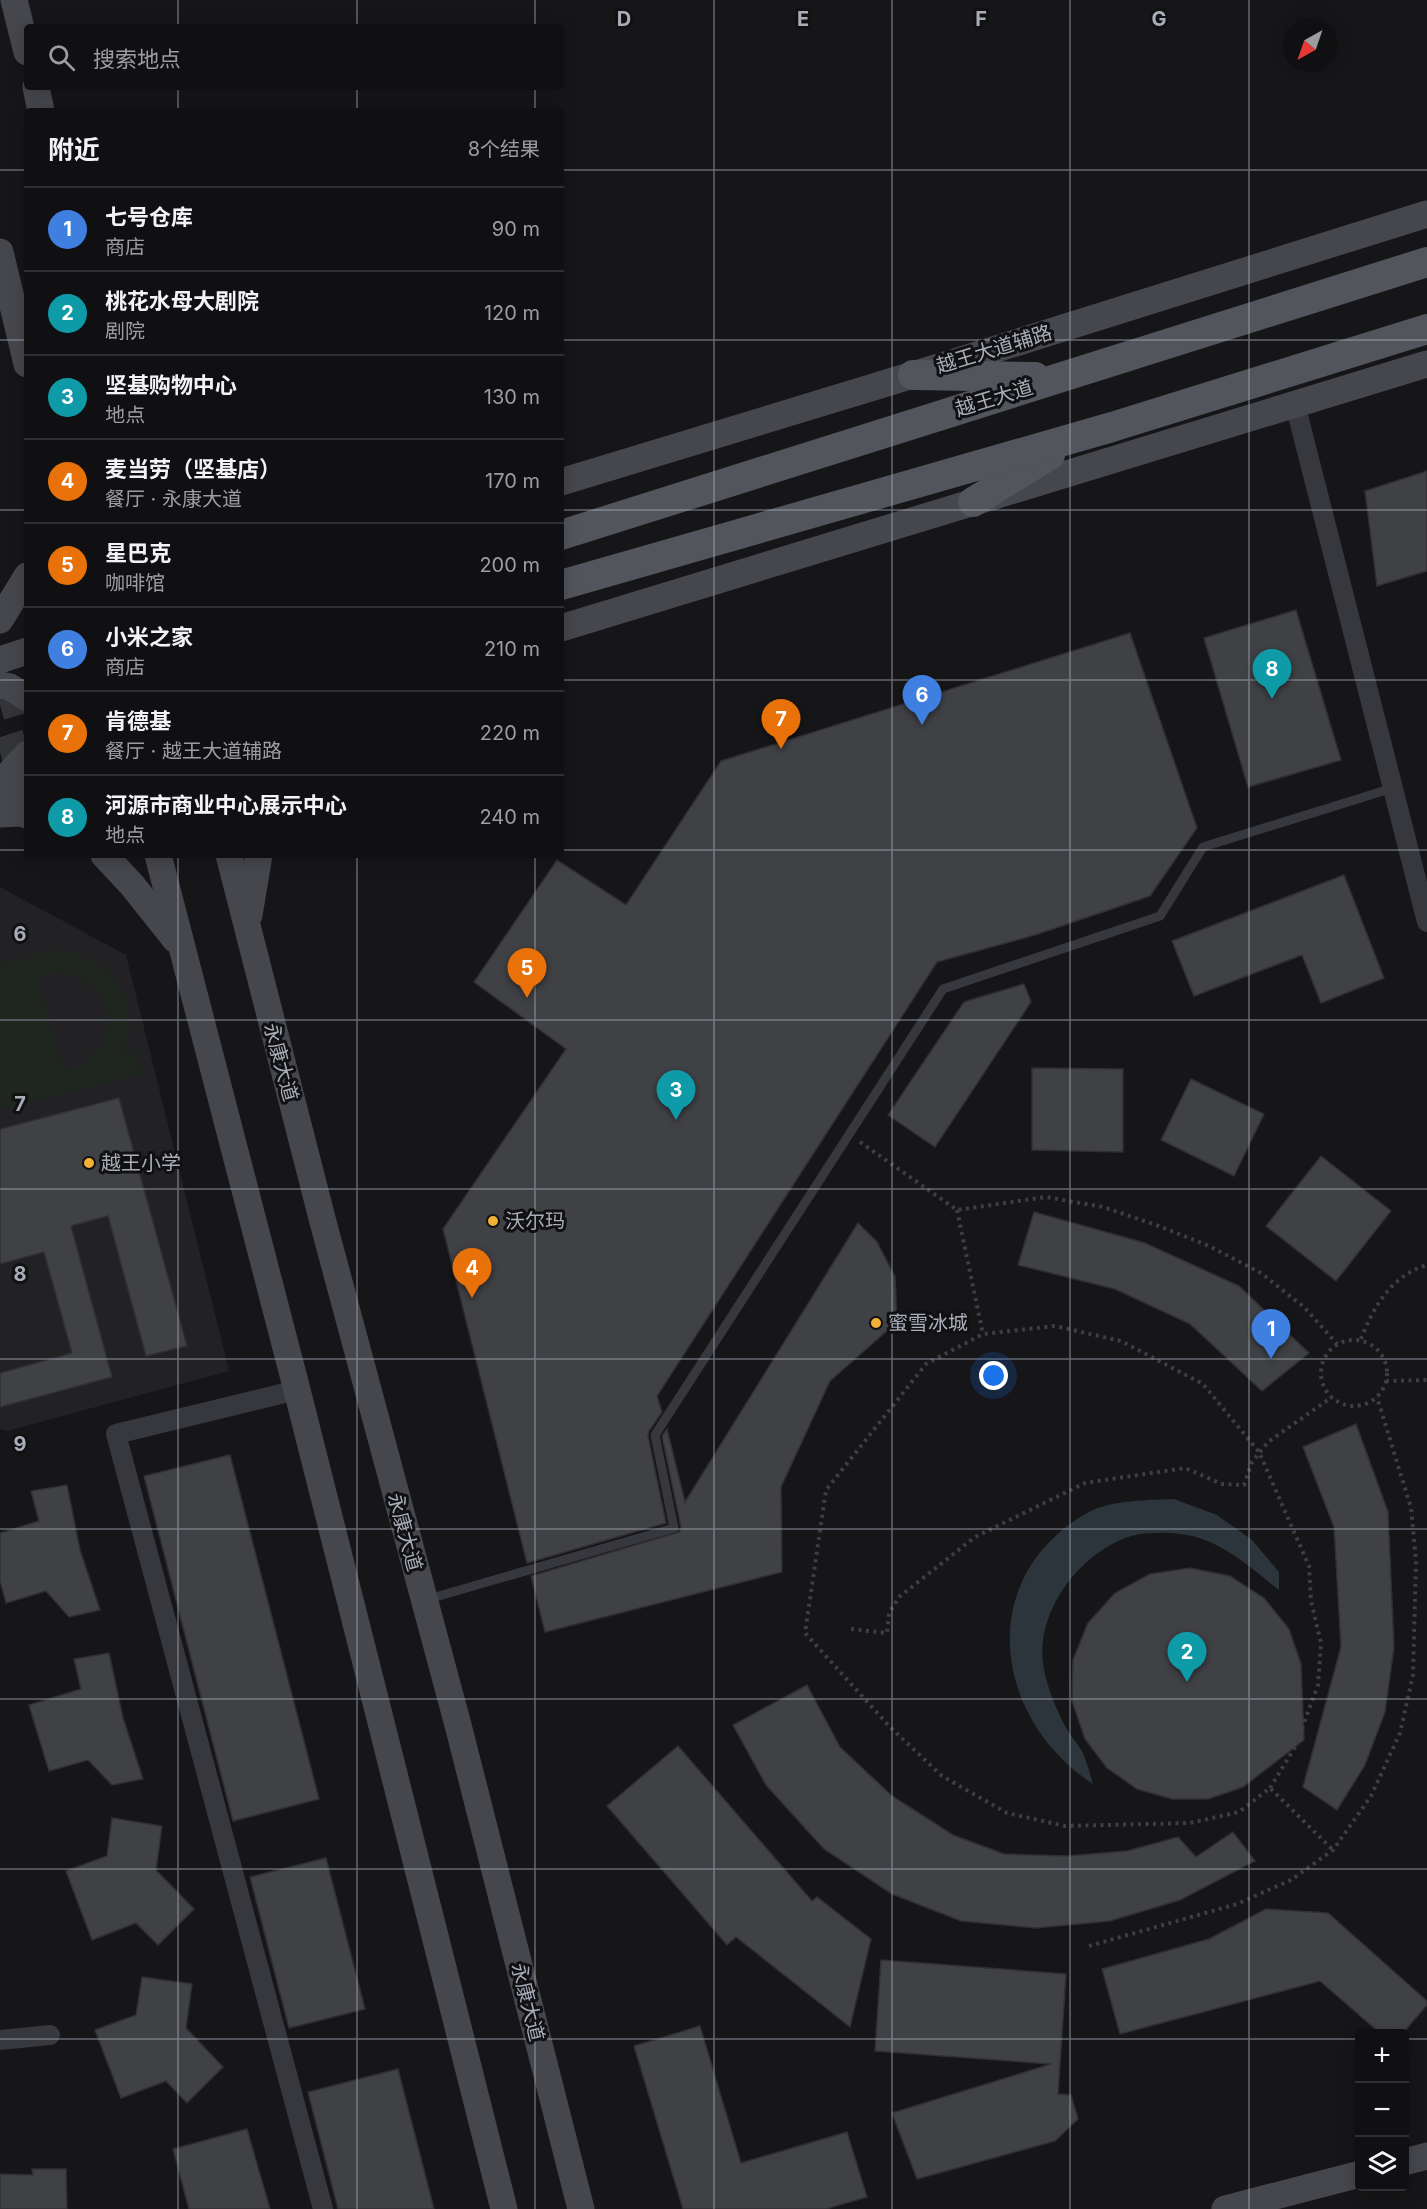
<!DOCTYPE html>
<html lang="zh">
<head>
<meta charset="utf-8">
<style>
  body { margin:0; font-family:Inter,"Noto Sans SC",sans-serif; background:#19191b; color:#f1f3f6 }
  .controls { position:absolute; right:18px; bottom:18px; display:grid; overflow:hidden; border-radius:6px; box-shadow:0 3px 15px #0003 }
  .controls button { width:54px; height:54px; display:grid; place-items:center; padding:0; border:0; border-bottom:2px solid #303032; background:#101012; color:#f1f3f6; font:30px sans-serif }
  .compass { position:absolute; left:1283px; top:18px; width:54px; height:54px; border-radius:50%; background:#101012; box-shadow:0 3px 15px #0003; rotate:220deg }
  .you { position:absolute; left:994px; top:1376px; width:21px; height:21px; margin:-15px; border:4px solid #fff; border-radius:50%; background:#1a73e8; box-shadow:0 0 0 9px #1a73e833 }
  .badge { display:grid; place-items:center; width:39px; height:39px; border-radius:50%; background:#f2b134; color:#fff; font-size:20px; font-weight:700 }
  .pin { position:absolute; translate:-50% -50px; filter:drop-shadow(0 2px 3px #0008) }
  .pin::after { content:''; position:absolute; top:32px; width:21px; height:18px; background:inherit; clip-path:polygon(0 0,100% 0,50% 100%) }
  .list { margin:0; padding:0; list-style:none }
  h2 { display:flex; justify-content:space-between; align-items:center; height:78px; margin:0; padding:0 24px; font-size:26px }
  h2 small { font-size:20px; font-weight:400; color:#9c9d9f }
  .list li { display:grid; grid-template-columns:39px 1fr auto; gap:18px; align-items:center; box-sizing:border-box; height:84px; padding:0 24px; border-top:2px solid #303032 }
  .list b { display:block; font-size:22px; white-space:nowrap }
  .list p { margin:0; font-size:20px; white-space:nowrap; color:#9c9d9f }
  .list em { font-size:20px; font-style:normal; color:#9c9d9f }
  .icon { flex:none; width:33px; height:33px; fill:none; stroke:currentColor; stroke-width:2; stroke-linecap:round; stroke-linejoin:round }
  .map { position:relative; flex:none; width:1427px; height:2209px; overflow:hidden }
  .search { position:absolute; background:#101012; box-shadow:0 3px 15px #0003; left:24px; top:24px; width:540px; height:66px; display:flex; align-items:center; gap:15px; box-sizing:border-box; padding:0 21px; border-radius:6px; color:#9c9d9f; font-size:22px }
  .panel { position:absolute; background:#101012; box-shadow:0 3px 15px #0003; left:24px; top:108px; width:540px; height:750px; border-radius:6px }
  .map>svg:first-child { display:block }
  .built { fill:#222225 }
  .green { fill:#1e261f; fill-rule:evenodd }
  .water { fill:#2c353c }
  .building { fill:#404145; stroke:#303034; stroke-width:1.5 }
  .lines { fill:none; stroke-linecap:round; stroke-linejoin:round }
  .primary-tunnel { stroke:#333438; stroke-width:30; stroke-dasharray:30 15; stroke-linecap:butt }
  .path { stroke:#3d3f44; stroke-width:4; stroke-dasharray:3 4.5; stroke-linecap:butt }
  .lane { stroke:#37383d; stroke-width:9 }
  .street { stroke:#37383d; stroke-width:20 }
  .secondary { stroke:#45474d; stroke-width:27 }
  .primary { stroke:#53555c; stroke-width:30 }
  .grid { fill:none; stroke:#a8adb8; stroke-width:1.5; stroke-opacity:0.55 }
  .poi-dot { fill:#f2b134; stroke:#111113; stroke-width:2 }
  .labels { text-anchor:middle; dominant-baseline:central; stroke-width:6; stroke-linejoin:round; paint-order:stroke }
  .street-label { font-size:20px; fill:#a8adb8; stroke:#111113 }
  .poi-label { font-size:20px; fill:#a8adb8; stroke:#111113; text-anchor:start }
  .grid-label { font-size:20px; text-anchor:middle; font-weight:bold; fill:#a8adb8; stroke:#111113; stroke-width:6; stroke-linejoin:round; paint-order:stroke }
</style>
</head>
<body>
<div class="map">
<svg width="1427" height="2209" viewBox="0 0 1427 2209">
  <rect width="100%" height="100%" fill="#161618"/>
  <polygon class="built" points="0,887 126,955 229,1371 7,1431 0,1429"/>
  <path class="green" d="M60,951c55,6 84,52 61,104l16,-4 5,22 -142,37v-146l46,-12zM60,972c62,9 66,84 3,98l-26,-93z"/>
  <path class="water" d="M1174,1499l43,16 35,25 27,32v18c-28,-22 -60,-52 -98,-56 -15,-2 -35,-2 -50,2 -50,16 -94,73 -88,126 2,21 14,50 25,69 4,7 11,14 15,22 4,10 7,21 10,31 -102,-67 -118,-209 -4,-272 22,-12 61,-12 85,-13z"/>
  <g class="building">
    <polygon points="1427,471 1427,571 1377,586 1365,491"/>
    <polygon points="1296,610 1341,760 1248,787 1204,638"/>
    <polygon points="1130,633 1197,828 1150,896 1035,935 937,962 657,1396 662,1412 649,1431 648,1436 666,1523 527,1563 443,1229 566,1049 474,982 557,860 626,905 721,761"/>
    <polygon points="1344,875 1384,978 1321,1003 1302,955 1194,996 1172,941"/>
    <polygon points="1024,984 1031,1002 935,1147 888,1115 964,1002"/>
    <polygon points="1032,1068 1123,1069 1123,1152 1032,1150"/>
    <polygon points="1191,1079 1264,1114 1234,1176 1161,1140"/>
    <polygon points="119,1098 187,1346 146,1356 108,1216 71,1226 112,1377 0,1407 0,1373 72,1353 44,1252 0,1264 0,1129"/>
    <polygon points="1321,1156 1391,1211 1336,1281 1266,1226"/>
    <polygon points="1034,1212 1145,1243 1239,1286 1309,1353 1262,1391 1190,1324 1115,1289 1018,1265"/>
    <polygon points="858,1223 877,1242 895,1277 897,1322 830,1381 781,1487 782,1572 545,1632 531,1576 679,1532 681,1527 662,1436 667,1429 685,1502"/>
    <polygon points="1356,1424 1388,1512 1394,1647 1385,1712 1365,1765 1337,1810 1303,1787 1341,1647 1334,1527 1303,1447"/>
    <polygon points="230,1455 319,1799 233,1821 144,1476"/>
    <polygon points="67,1485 80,1550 100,1610 69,1617 46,1591 6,1603 0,1581 0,1533 39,1521 31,1491"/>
    <polygon points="1190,1568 1230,1576 1264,1598 1289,1629 1301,1664 1304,1740 1243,1787 1208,1799 1172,1799 1137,1789 1107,1768 1085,1739 1072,1701 1073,1660 1088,1623 1115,1593 1150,1574"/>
    <polygon points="109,1653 123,1718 143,1779 112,1785 88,1760 49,1771 29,1705 81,1689 74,1659"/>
    <polygon points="807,1685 840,1747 892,1796 953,1835 1004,1854 1067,1856 1127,1851 1178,1837 1196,1857 1233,1832 1255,1861 1180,1900 1110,1921 1036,1928 961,1921 892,1894 824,1849 766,1785 733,1725"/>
    <polygon points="678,1746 812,1901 817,1897 871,1939 850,2027 736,1937 727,1945 607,1806"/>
    <polygon points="112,1818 162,1826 156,1870 194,1909 158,1945 136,1923 92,1940 66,1871 107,1856"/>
    <polygon points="326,1858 365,2009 289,2028 250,1877"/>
    <polygon points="1266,1909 1328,1913 1427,2001 1427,2005 1402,2034 1381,2034 1320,1981 1120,2034 1102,1969 1209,1939"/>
    <polygon points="881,1960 1066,1974 1058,2094 1071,2095 1078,2119 1055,2141 917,2179 892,2113 1051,2064 875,2051"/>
    <polygon points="142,1977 192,1984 186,2028 223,2067 187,2103 166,2081 121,2098 95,2030 136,2015"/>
    <polygon points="700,2026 741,2163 847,2132 867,2197 826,2209 683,2209 634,2046"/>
    <polygon points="398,2069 434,2209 338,2209 308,2092"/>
    <polygon points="247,2129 270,2209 189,2209 173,2149"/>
    <polygon points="32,2169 66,2169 67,2209 0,2209 0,2174 33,2175"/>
  </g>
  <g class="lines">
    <g class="primary-tunnel">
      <polyline points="0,705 27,697"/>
      <polyline points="0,753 27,744"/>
    </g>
    <g class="path">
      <polyline points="860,1142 957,1210 1046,1197 1103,1207 1159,1226 1209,1246 1261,1273 1305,1308 1337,1344"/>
      <polyline points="957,1210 983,1334"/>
      <path d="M1361,1339c13,-33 30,-63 66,-74"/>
      <circle cx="1354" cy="1373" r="33"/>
      <polyline points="1386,1381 1427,1380"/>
      <polyline points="851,1629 887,1633 889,1613 899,1597 975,1537 1085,1483 1185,1468 1222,1484 1244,1485 1252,1462 1268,1442 1332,1397"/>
      <polyline points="1270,1788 1295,1747 1318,1685 1321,1643 1311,1601 1309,1566 1259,1452 1203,1384 1121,1341 1055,1326 983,1334 926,1364 826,1490 805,1633 890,1727 942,1776 1007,1813 1065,1826 1190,1823 1239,1812 1270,1788 1333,1850"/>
      <polyline points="1089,1946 1237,1904 1291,1880 1333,1850 1371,1796 1400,1733 1413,1675 1416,1561 1411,1508 1377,1397"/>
    </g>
    <polyline class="lane" points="425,1600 674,1528 655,1435 943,989 1160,916 1203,847 1393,788"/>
    <g class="street">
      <polyline points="1295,404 1427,922"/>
      <polyline points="297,1390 116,1434 323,2209"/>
      <polyline points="0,2040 50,2035"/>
    </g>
    <g class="secondary">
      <polyline points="14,0 27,52"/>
      <polyline points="36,87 41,111"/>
      <polyline points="0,252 27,364"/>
      <polyline points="561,482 913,375 1427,214"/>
      <polyline points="0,620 27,576"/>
      <polyline points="561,628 1427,364"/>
      <polyline points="0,660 27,651"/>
      <polyline points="0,685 10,687 27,698"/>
      <polyline points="0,779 7,776 27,754"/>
      <polyline points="0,796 27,788"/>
      <polyline points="0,814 20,813 27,815"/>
      <polyline points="104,855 132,885 175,939"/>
      <polyline points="158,855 297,1390 504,2209"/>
      <polyline points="229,855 323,1222 458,1725 581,2209"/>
      <polyline points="249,915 259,855"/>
      <polyline points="1404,2162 1427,2156"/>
      <polyline points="1225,2209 1360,2174"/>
    </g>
    <g class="primary">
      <polyline points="913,375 1035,377"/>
      <polyline points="973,502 1050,455"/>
      <polyline points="561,535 1427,262"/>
      <polyline points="561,585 1112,427 1427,329"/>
    </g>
  </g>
  <path class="grid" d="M178,0v27M357,0v27M535,0v27M714,0v2209M892,0v2209M1070,0v2209M1249,0v2209M178,87v24M357,87v24M535,87v24M0,170h27M561,170h866M0,340h27M561,340h866M0,510h27M561,510h866M0,680h27M561,680h866M0,850h27M561,850h866M178,855v1354M357,855v1354M535,855v1354M0,1020h1427M0,1189h1427M0,1359h1427M0,1529h1427M0,1699h1427M0,1869h1427M0,2039h1360M1404,2039h23"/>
  <g class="poi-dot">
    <circle cx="89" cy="1163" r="6"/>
    <circle cx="493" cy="1221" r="6"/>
    <circle cx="876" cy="1323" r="6"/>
  </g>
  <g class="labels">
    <g class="street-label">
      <text transform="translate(994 349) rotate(-17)">越王大道辅路</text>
      <text transform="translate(994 398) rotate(-17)">越王大道</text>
      <text transform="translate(281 1062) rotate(75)">永康大道</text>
      <text transform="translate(405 1532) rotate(75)">永康大道</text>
      <text transform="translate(528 2002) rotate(76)">永康大道</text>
    </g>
    <g class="poi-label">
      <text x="101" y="1163">越王小学</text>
      <text x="505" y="1221">沃尔玛</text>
      <text x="888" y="1323">蜜雪冰城</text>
    </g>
  </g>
  <g class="grid-label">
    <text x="624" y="26">D</text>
    <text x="803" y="26">E</text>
    <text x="981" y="26">F</text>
    <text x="1159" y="26">G</text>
    <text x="20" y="941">6</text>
    <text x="20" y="1111">7</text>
    <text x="20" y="1281">8</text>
    <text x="20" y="1451">9</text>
  </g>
</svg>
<div class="controls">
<button>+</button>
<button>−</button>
<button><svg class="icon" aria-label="layers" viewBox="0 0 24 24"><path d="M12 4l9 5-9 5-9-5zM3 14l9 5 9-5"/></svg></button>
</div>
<svg class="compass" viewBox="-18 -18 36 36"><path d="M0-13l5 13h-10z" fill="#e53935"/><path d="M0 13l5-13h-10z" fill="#9c9d9f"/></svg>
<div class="you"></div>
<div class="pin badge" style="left:1271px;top:1359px;background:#3f7fe0">1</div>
<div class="pin badge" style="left:1187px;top:1682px;background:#0f9aa8">2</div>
<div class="pin badge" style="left:676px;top:1120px;background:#0f9aa8">3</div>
<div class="pin badge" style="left:472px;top:1298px;background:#e8710a">4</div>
<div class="pin badge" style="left:527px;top:998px;background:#e8710a">5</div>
<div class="pin badge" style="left:922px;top:725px;background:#3f7fe0">6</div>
<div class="pin badge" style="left:781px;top:749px;background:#e8710a">7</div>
<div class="pin badge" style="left:1272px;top:699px;background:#0f9aa8">8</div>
<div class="search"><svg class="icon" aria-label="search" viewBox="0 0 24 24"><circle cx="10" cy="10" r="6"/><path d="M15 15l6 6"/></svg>搜索地点</div>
<section class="panel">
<h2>附近<small>8个结果</small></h2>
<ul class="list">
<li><span class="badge" style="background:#3f7fe0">1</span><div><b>七号仓库</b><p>商店</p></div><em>90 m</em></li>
<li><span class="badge" style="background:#0f9aa8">2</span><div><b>桃花水母大剧院</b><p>剧院</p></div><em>120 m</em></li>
<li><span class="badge" style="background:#0f9aa8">3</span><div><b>坚基购物中心</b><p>地点</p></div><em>130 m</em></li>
<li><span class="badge" style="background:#e8710a">4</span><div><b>麦当劳（坚基店）</b><p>餐厅 · 永康大道</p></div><em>170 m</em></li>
<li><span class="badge" style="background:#e8710a">5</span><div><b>星巴克</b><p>咖啡馆</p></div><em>200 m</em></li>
<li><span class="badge" style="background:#3f7fe0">6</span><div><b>小米之家</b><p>商店</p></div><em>210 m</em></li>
<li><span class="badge" style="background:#e8710a">7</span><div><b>肯德基</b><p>餐厅 · 越王大道辅路</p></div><em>220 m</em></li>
<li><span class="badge" style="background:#0f9aa8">8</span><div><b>河源市商业中心展示中心</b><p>地点</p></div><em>240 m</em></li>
</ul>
</section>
</div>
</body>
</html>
